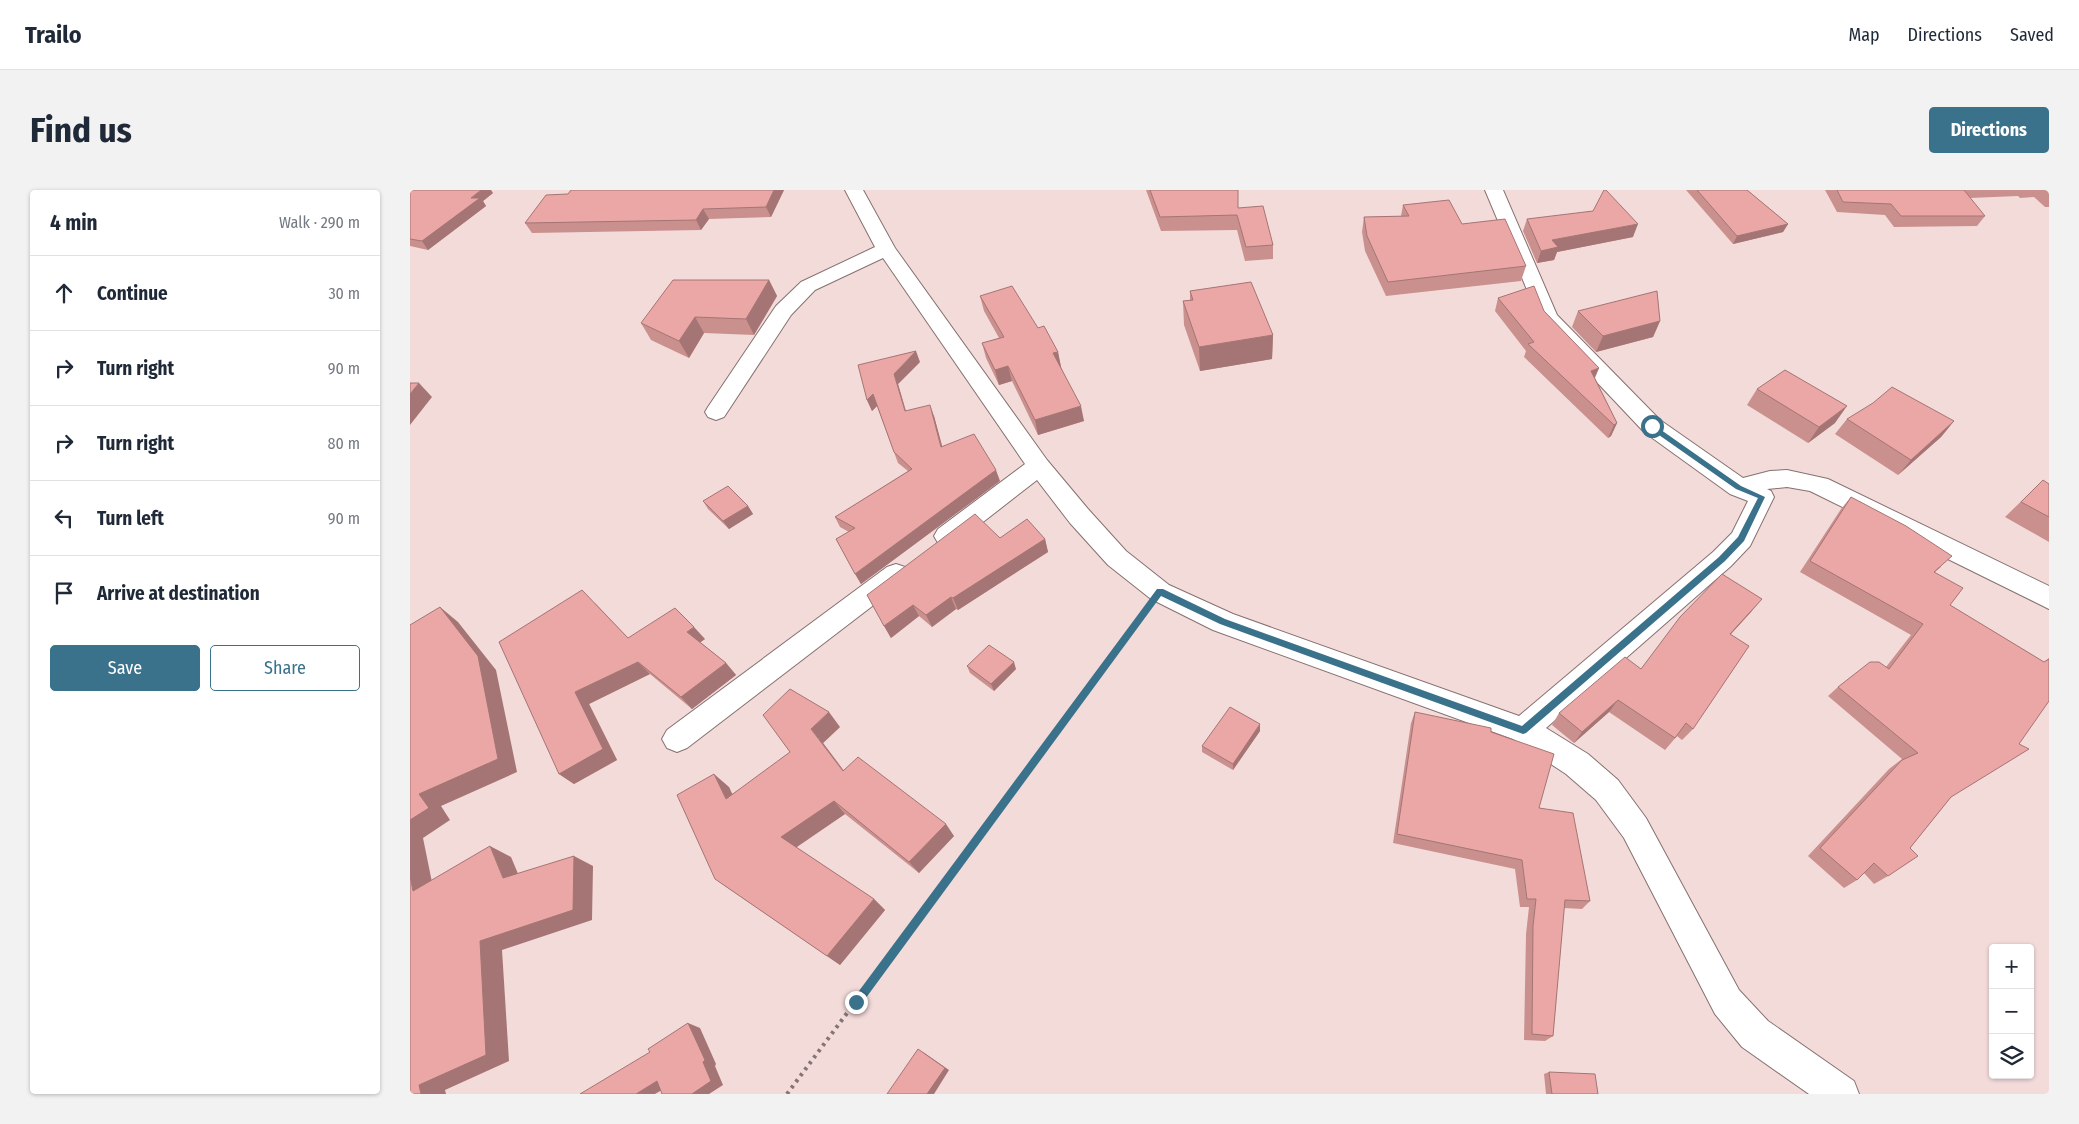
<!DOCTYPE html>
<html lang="en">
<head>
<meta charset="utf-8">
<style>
  body { margin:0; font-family:"Fira Sans Condensed",sans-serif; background:#f2f2f3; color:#1f2937 }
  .controls { position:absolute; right:15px; bottom:15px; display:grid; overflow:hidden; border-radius:5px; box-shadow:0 1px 4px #0004 }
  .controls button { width:45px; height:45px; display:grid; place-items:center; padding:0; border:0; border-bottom:1px solid #e0e1e3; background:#fff; color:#1f2937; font:25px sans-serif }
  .stop { position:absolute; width:15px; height:15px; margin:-11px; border:4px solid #3a728c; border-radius:50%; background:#fff }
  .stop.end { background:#3a728c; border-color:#fff; box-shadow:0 1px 5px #0008 }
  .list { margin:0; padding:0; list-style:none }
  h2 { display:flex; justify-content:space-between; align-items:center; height:65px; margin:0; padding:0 20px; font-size:21px }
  h2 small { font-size:16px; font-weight:400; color:#747a83 }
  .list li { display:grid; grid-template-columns:32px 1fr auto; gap:15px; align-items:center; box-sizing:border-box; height:75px; padding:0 20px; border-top:1px solid #e0e1e3 }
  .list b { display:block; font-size:19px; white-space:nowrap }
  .list em { font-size:16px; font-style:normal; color:#747a83 }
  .actions { display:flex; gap:10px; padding:15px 20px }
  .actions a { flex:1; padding:11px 0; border:1px solid #3a728c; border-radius:5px; text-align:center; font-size:18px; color:#3a728c }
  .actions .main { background:#3a728c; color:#fff }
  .icon { flex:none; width:28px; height:28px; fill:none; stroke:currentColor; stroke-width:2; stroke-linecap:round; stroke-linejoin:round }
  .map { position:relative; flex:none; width:1639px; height:904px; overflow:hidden; border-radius:5px }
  header { display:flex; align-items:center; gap:30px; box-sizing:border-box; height:70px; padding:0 25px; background:#fff; border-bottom:1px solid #e0e1e3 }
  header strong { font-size:24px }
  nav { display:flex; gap:28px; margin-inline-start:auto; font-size:18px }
  .intro { display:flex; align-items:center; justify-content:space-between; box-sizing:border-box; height:120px; padding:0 30px }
  h1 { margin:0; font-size:35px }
  .button { padding:12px 22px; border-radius:5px; background:#3a728c; color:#fff; font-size:18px; font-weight:700 }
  main { display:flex; gap:30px; padding:0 30px }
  aside { flex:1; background:#fff; border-radius:5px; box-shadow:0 1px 4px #0004 }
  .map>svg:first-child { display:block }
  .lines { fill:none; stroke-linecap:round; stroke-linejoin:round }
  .street-casing { stroke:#867170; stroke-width:2 }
  .path-far1 { stroke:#847474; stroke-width:3; stroke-dasharray:2.5 4; stroke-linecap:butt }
  .path { stroke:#847474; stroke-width:4; stroke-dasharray:3 4.5; stroke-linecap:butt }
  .street { fill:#fff; fill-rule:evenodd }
  .wall { fill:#ca908e }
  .shaded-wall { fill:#a47574 }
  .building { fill:#eba7a5; stroke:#a47574 }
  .route { fill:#3a728c }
</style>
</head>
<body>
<header>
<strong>Trailo</strong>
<nav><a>Map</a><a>Directions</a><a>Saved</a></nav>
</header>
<div class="intro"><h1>Find us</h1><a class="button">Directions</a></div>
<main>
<aside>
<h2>4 min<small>Walk · 290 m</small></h2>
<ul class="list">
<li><svg class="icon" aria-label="ahead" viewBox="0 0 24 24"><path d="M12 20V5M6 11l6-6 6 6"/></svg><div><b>Continue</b></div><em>30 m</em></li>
<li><svg class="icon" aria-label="right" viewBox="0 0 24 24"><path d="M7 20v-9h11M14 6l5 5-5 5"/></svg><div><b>Turn right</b></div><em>90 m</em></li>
<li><svg class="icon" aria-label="right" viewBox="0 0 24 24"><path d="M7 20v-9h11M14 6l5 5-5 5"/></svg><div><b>Turn right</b></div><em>80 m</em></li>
<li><svg class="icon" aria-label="left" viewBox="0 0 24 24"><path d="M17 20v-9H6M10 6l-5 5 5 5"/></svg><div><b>Turn left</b></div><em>90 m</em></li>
<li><svg class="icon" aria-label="arrive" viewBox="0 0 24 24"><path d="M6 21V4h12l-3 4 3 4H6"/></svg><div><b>Arrive at destination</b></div></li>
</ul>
<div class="actions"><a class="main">Save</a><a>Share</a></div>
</aside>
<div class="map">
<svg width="1639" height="904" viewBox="0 0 1639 904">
  <rect width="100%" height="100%" fill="#f3dbda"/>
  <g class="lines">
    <g class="street-casing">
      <g id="street">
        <polygon points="435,0 453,0 485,58 637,270 678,319 716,361 759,395 823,424 1109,526 1303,362 1322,343 1338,311 1320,304 1234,242 1131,133 1075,0 1093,0 1147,125 1250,230 1333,288 1360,281 1377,280 1418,289 1639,396 1639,419 1400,301 1377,297 1357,299 1361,301 1364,307 1340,356 1321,376 1136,538 1178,564 1208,590 1236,628 1329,800 1358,831 1444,891 1449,904 1399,904 1332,857 1305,824 1214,648 1186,610 1156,584 1103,549 803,440 741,409 698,375 660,333 627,290 546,353 537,356 528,353 524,346 528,339 615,274 473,68 405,100 381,125 314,227 306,230 298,227 295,222 298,217 366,116 391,92 465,57"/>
        <polygon points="486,374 495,377 499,384 495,391 277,558 267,562 257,558 252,549 257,540 477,377"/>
      </g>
    </g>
    <polyline class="path-far1" points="655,530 733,424"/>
    <polyline class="path" points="377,904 656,528"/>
    <use href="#street" class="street"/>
  </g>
  <g class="wall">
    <polygon points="0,0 83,3 73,11 76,16 18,60 0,56"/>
    <polygon points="161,0 374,0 361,27 299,29 291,40 122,43 115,33 158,4"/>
    <polygon points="736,0 828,0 828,18 863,55 863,69 835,71 827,40 751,41"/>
    <polygon points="1276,0 1337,0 1378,34 1373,42 1323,54"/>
    <polygon points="1415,0 1639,0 1639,17 1635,17 1624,7 1610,8 1608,6 1560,8 1575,26 1567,36 1484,37 1475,25 1427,22"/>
    <polygon points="993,15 1052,34 1116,76 1111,91 976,106 955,61 952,42 954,27 991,26"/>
    <polygon points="1117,29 1223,47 1147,62 1144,70 1127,73 1113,41"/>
    <polygon points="359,90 367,106 344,145 294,143 279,168 241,150 231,133"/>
    <polygon points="780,101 863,145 862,169 790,181 774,135 773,111 780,110"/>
    <polygon points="570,106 628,138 648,162 651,177 674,231 628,245 602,191 589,195 576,168 572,153 589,148 574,121"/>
    <polygon points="1088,108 1134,121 1189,178 1185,188 1207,233 1201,246 1198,248 1114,167 1116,161 1085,121"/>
    <polygon points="1168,121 1250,131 1243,147 1186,162 1162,137"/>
    <polygon points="510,172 488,194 496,221 524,226 532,256 590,291 451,394 426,349 439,342 430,337 425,327 498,281 488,273 467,216 462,221 457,210"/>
    <polygon points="1347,199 1425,233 1398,253 1337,215"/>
    <polygon points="1437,229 1544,231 1531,247 1488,285 1425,244"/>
    <polygon points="1633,290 1639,294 1639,352 1595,327"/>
    <polygon points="1441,307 1531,377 1525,382 1540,415 1634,472 1639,468 1639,511 1541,607 1500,658 1478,686 1464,694 1454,683 1447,690 1434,698 1398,666 1479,579 1492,569 1418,506 1428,497 1476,477 1501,445 1390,382 1431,319"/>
    <polygon points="293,311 338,316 343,324 319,339 298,319"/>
    <polygon points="590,348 635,349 638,362 548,420 546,419 522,437 509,426 481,448 457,405"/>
    <polygon points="185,413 218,448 295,449 290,452 316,473 326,485 282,519 240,484 179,514 207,570 164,594 149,584"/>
    <polygon points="1341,422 1321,444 1283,539 1272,550 1267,546 1255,560 1199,522 1164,553 1142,535 1149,523 1231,479"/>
    <polygon points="557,476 606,479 584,501 560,483"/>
    <polygon points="1005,522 1081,542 1129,618 1180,711 1172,719 1154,718 1143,846 1135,851 1114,850 1116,744 1119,717 1110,717 1105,679 983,653 1001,533"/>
    <polygon points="430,537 413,553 434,581 544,646 509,683 435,624 386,657 464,709 475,720 430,775 305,689 319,597 322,604"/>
    <polygon points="850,541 823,580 792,562 792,556"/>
    <polygon points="1139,882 1188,904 1136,904 1134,884"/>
  </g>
  <g class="shaded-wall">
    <polygon points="71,0 81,0 83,3 73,11 76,16 18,60 12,51"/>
    <polygon points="364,0 374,0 361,27 356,17"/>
    <polygon points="293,19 299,29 291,40 286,30"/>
    <polygon points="1228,34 1223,47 1147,62 1144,70 1127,73 1131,61 1142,50"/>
    <polygon points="1378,34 1373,42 1323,54 1327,46"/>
    <polygon points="359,90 367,106 344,145 336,129"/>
    <polygon points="285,127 294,143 279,168 269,151"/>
    <polygon points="1250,131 1243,147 1186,162 1193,146"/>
    <polygon points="863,145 862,169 790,181 789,157"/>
    <polygon points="506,161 510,172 488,194 499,232 484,184"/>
    <polygon points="648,162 651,177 646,178 643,163"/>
    <polygon points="598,176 602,191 589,195 585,180"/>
    <polygon points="1189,178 1183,191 1181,181"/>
    <polygon points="9,193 22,207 0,235 0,204"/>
    <polygon points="463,204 468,215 462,221 457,210"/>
    <polygon points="520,215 524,226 535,267 531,257"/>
    <polygon points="671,216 674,231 628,245 625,230"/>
    <polygon points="1437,216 1425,233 1398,253 1409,237"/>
    <polygon points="1544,231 1531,247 1488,285 1501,270"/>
    <polygon points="1207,233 1201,246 1198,248 1204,235"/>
    <polygon points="586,280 590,291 451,394 445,384"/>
    <polygon points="338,316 343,324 319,339 313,331"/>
    <polygon points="635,349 638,362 548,420 543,408"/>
    <polygon points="541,407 546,419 522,437 516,425"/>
    <polygon points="1352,409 1341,422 1309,457 1320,444"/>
    <polygon points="503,415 509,426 481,448 474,436"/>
    <polygon points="30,417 48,432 86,480 107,582 31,616 40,630 13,648 26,712 3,701 0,686 0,630 9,604"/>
    <polygon points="284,437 295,449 288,454 277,442"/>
    <polygon points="228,472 240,484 179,514 207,570 164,594 149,584 165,502"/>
    <polygon points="604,472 606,479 584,501 581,494"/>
    <polygon points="316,473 326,485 282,519 271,507"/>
    <polygon points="1208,510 1199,522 1164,553 1172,542"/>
    <polygon points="419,522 430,537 413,553 444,594 401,539"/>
    <polygon points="850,534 850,541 823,580 823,574"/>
    <polygon points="304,584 319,597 330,621 316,609"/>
    <polygon points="424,611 435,624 384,659 371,647"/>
    <polygon points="536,634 544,646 509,683 499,672"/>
    <polygon points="80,656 101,667 114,698 93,688"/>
    <polygon points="164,666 183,676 182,730 92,760 99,871 35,900 36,904 11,904 9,895 70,751"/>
    <polygon points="464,709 475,720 430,775 417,766"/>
    <polygon points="278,833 290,838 306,874 305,876 313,895 299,904 282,904 293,872"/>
    <polygon points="513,862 539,880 524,904 517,904"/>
    <polygon points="247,891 260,895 245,904 226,904"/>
  </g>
  <g class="building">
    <polygon points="0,0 71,0 61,8 70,8 12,51 0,49"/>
    <polygon points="161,0 364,0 356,17 293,19 286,30 115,33 136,5 158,4"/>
    <polygon points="740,0 828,0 828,18 853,16 863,55 836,57 827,25 750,27"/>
    <polygon points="1194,0 1196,0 1228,34 1142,50 1148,57 1131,61 1117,29 1183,21"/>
    <polygon points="1287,0 1337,0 1378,34 1327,46"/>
    <polygon points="1427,0 1554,0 1575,26 1491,26 1481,14 1433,12"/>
    <polygon points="1039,10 1052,34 1095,29 1116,76 978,92 957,46 954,27 999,26 993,15"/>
    <polygon points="263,90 359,90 336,129 285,127 269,151 231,133"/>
    <polygon points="841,92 863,145 789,157 773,111 783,110 780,101"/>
    <polygon points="602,96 628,138 634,136 648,162 643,163 671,216 625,230 598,176 585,180 572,153 594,147 570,106"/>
    <polygon points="1124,96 1134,121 1189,178 1181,181 1207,233 1204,235 1118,154 1124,152 1088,108"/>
    <polygon points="1247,101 1250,131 1193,146 1168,121"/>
    <polygon points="506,161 484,184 495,221 520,215 531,257 564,244 586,280 445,384 426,349 445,338 425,327 502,279 484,262 463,204 457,210 448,175"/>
    <polygon points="1375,180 1437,216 1409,237 1347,199"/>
    <polygon points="0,193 9,193 0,204"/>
    <polygon points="1482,197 1544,231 1501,270 1437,229 1463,213"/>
    <polygon points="1633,290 1639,294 1639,327 1611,312"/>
    <polygon points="318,296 338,316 313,331 293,311"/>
    <polygon points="1441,307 1496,336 1542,366 1524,382 1553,398 1540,415 1634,472 1639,469 1639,511 1609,554 1619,559 1541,607 1500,658 1508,666 1478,686 1464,673 1447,690 1410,658 1492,570 1508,563 1428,497 1460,472 1469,472 1479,479 1513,434 1400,371"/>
    <polygon points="565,324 590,348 617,329 635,349 543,408 541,407 516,425 503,415 474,436 457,405"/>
    <polygon points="1312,384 1352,409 1320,444 1339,456 1283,539 1276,533 1265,548 1208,510 1172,542 1149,523 1215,467 1231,479 1270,427"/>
    <polygon points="172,400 218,448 265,418 284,437 277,442 316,473 271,507 228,472 165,502 193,559 149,584 89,452"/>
    <polygon points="30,417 68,466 88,569 9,604 19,618 0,630 0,435"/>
    <polygon points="579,455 604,472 581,494 557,476"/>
    <polygon points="380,499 419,522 401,539 433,581 448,567 536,634 499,672 424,611 371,647 464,709 417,766 305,689 267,605 304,584 316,609 380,562 353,525"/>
    <polygon points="820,517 850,534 823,574 792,556"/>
    <polygon points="1005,522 1081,538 1081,542 1144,564 1129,618 1163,623 1180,711 1155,710 1143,846 1122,844 1123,736 1126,709 1117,709 1112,670 987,644"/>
    <polygon points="80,656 93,688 164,666 163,720 70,751 76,865 9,895 11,904 0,904 0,686 3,701"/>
    <polygon points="278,833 295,870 293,872 301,891 282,904 252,904 247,891 226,904 170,904 240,862 238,859"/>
    <polygon points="508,859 535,878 517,904 477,904"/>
    <polygon points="1139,882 1185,884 1188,904 1142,904"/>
  </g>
  <polygon class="route" points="1239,235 1244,235 1331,296 1355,307 1334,351 1315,371 1116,543 1113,544 810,434 751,406 450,816 446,818 443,816 441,812 443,809 747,399 753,399 815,429 1112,536 1309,367 1328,347 1348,308 1326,299 1239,238"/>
</svg>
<div class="controls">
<button>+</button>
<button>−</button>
<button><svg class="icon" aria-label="layers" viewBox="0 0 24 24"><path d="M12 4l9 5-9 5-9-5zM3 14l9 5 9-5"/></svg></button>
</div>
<div class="stop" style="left:1242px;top:236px"></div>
<div class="stop end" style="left:446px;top:812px"></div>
</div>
</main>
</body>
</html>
